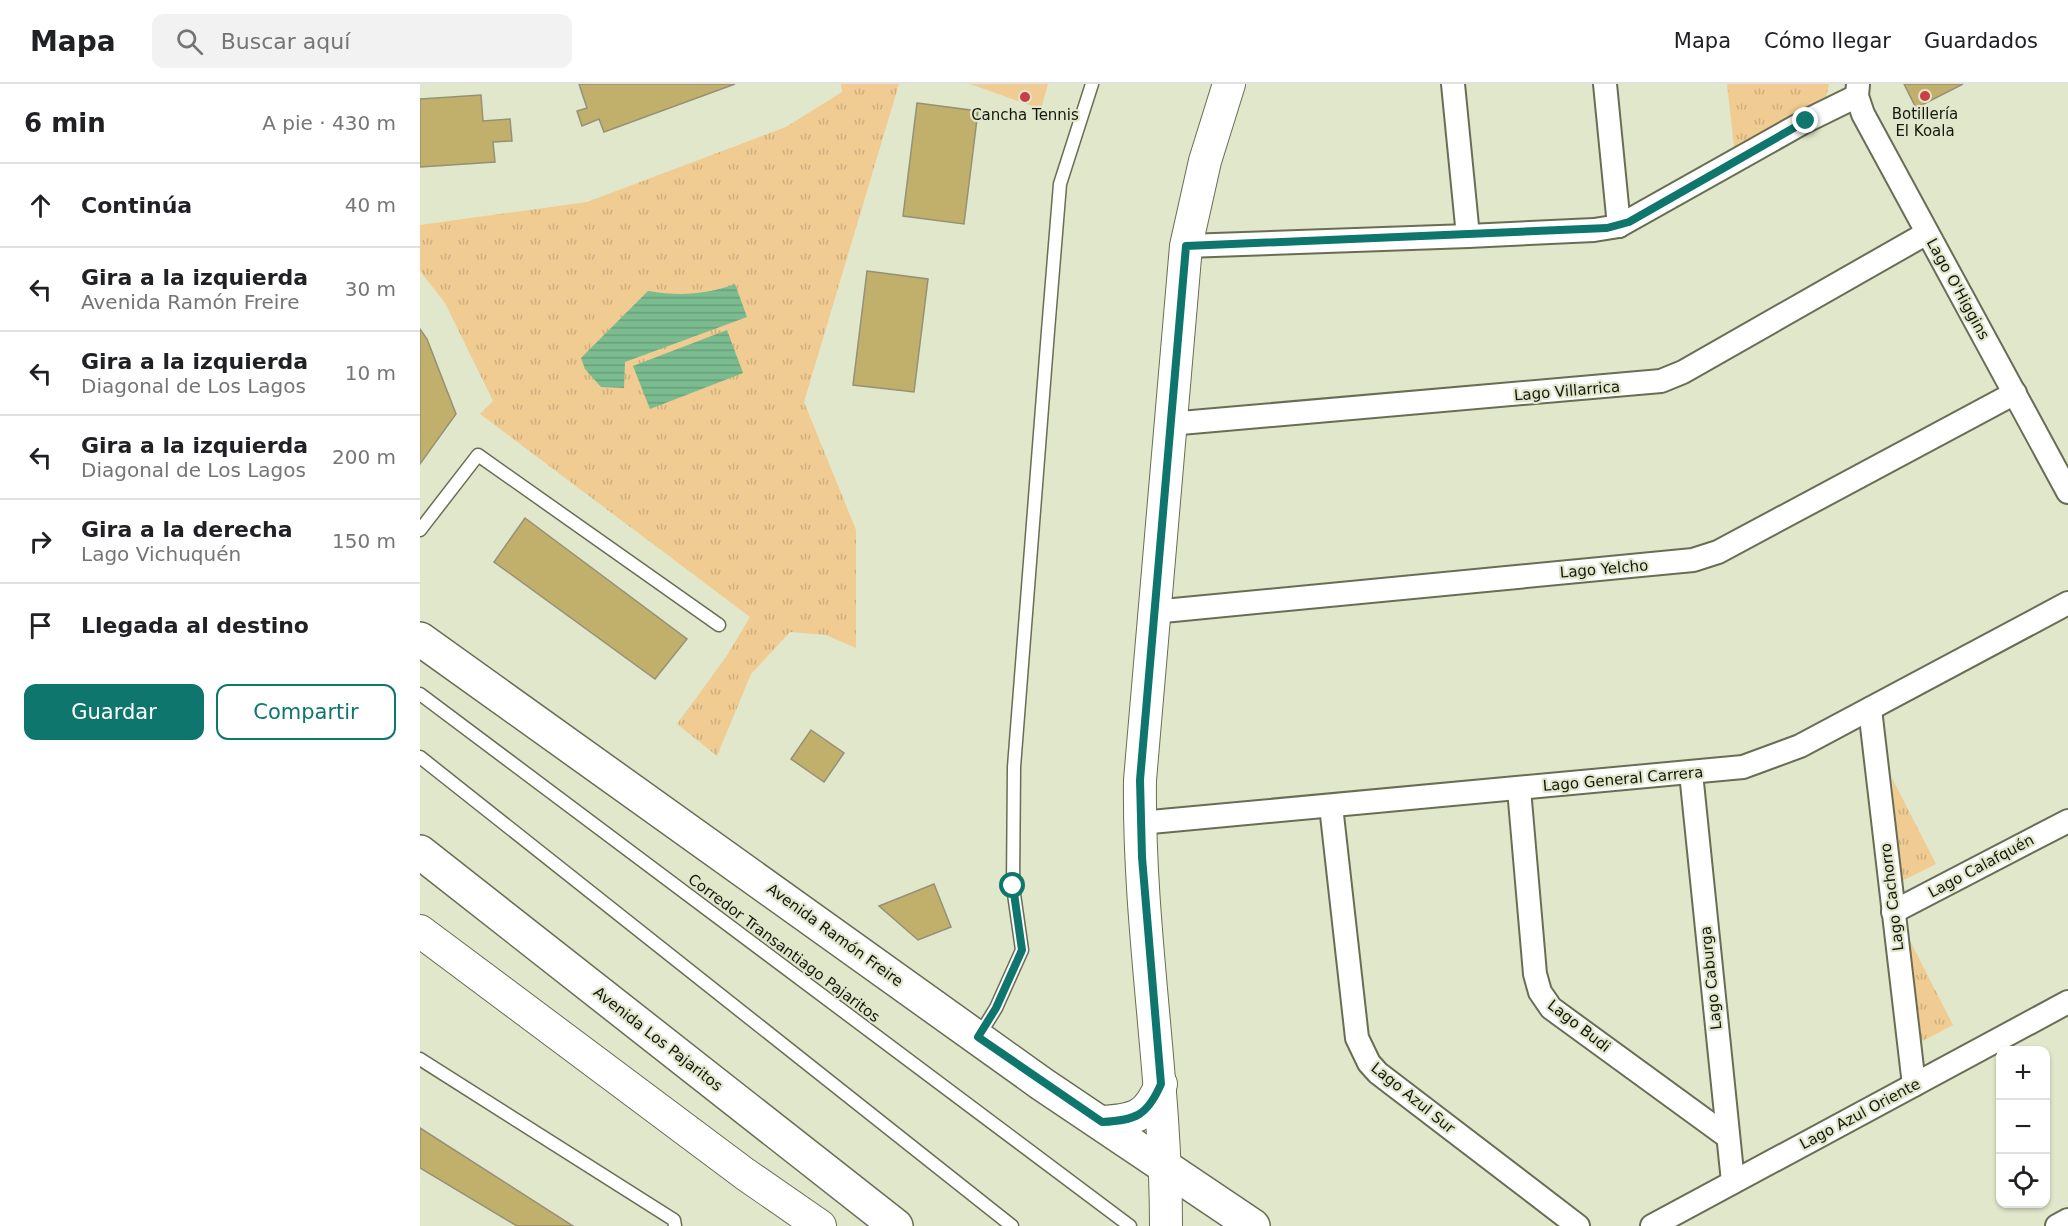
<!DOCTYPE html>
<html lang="es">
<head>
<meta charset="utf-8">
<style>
  body { margin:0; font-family:"DejaVu Sans",sans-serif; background:#f2f2f2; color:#202124 }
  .controls { position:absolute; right:18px; bottom:18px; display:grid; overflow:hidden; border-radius:12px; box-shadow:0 2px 4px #0004 }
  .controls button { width:54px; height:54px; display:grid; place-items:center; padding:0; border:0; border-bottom:2px solid #e0e0e0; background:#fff; color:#202124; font:30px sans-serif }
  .stop { position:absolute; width:18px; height:18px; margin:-14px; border:4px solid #0f766e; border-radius:50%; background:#fff }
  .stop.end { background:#0f766e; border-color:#fff; box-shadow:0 2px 6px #0008 }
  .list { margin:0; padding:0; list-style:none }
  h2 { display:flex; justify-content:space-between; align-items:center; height:78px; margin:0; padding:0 24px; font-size:26px }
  h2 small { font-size:20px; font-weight:400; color:#757577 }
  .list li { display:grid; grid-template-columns:39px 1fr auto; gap:18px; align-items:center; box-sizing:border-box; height:84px; padding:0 24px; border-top:2px solid #e0e0e0 }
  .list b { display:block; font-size:22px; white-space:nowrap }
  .list p { margin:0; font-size:20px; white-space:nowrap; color:#757577 }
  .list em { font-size:20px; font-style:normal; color:#757577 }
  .actions { display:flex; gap:12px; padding:18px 24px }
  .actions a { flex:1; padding:14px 0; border:2px solid #0f766e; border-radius:12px; text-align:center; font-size:21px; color:#0f766e }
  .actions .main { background:#0f766e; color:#fff }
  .icon { flex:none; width:33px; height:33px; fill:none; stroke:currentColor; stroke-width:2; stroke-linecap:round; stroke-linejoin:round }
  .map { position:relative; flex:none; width:1648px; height:1142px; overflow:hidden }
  header { display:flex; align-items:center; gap:36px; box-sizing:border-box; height:84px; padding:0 30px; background:#fff; border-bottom:2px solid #e0e0e0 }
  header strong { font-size:28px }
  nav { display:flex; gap:33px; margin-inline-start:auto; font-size:21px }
  .search { width:420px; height:54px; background:#f2f2f2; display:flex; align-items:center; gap:15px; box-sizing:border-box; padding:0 21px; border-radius:12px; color:#757577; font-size:22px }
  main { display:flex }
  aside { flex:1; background:#fff }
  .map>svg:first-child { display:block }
  .grass { fill:url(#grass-tufts) }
  .pitch { fill:#f0cb92 }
  .water { fill:url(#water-rules) }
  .building { fill:#c0b06b; stroke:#969076; stroke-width:1.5 }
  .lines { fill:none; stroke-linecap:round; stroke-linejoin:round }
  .service-casing { stroke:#696d54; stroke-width:15 }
  .minor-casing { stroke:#696d54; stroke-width:26 }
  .secondary-casing { stroke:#696d54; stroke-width:34 }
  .primary-casing { stroke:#696d54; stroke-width:36 }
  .service { stroke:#fff; stroke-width:12 }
  .minor { stroke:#fff; stroke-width:22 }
  .secondary { stroke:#fff; stroke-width:32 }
  .primary { stroke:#fff; stroke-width:33 }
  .route { stroke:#0f766e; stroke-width:8 }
  .poi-dot { fill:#cd3d45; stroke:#e1e7cb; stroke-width:2 }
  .labels { text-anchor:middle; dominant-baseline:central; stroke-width:4.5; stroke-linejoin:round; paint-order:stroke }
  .poi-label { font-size:15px; fill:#15170d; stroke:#e1e7cb }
  .street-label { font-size:15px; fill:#15170d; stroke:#e1e7cb }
</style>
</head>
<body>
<header>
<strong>Mapa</strong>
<div class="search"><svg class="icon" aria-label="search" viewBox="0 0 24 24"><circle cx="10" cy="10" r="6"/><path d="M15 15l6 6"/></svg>Buscar aquí</div>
<nav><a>Mapa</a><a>Cómo llegar</a><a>Guardados</a></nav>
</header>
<main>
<aside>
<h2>6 min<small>A pie · 430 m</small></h2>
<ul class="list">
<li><svg class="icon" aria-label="ahead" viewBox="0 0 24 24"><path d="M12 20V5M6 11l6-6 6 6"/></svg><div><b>Continúa</b></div><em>40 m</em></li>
<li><svg class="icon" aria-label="left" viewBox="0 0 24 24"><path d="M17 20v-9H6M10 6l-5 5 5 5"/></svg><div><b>Gira a la izquierda</b><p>Avenida Ramón Freire</p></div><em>30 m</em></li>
<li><svg class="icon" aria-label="left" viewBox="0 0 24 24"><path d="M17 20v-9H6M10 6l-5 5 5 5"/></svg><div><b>Gira a la izquierda</b><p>Diagonal de Los Lagos</p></div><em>10 m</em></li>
<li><svg class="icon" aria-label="left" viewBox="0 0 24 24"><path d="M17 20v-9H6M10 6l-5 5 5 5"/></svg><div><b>Gira a la izquierda</b><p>Diagonal de Los Lagos</p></div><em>200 m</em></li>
<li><svg class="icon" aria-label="right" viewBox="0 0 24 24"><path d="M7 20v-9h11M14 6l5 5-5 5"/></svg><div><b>Gira a la derecha</b><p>Lago Vichuquén</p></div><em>150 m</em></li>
<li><svg class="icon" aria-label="arrive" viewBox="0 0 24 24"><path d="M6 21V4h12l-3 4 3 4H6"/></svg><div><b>Llegada al destino</b></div></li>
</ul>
<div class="actions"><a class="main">Guardar</a><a>Compartir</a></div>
</aside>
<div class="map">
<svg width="1648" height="1142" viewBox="0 0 1648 1142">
  <defs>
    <pattern id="grass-tufts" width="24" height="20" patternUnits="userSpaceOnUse" patternTransform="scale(1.5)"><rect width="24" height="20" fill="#f0cb92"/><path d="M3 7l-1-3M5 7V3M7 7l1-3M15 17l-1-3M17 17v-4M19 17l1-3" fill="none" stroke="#cdae7d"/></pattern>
    <pattern id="water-rules" width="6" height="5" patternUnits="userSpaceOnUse" patternTransform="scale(1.5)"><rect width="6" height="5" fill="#7abb8f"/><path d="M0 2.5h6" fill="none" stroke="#69a07a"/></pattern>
  </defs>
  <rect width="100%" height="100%" fill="#e1e7cb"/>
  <g class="grass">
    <polygon points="421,0 479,0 384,318 436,446 436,564 406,551 370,548 331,590 297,672 257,640 306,573 330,533 60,330 73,317 25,219 0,187 0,141 167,118 366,43 422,8"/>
    <polygon points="1307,0 1409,0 1406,14 1314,63"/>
    <polygon points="1472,694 1516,780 1480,798"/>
    <polygon points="1489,855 1533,941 1497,960"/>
  </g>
  <polygon class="pitch" points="550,0 628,0 621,25"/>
  <g class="water">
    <path d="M315,200l12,33 -122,45 -1,26 -23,-1 -16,-18 -4,-11 67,-67c31,5 57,4 87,-7z"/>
    <polygon points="307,246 323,289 230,325 213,282"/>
  </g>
  <g class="building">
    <polygon points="159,0 315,0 184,48 179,35 162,42 157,27 167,24"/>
    <polygon points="1484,0 1543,0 1496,24"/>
    <polygon points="61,11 63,37 90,35 92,57 73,58 75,78 0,83 0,15"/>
    <polygon points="497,19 558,27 544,140 483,132"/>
    <polygon points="447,187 508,195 494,308 433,301"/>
    <polygon points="0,245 7,255 36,330 0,380"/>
    <polygon points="105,434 267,555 235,595 74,478"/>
    <polygon points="391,646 424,669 404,698 371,675"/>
    <polygon points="514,800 531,843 498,856 459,822"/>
    <polygon points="0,1044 153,1142 97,1142 0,1084"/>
  </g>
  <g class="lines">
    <g class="service-casing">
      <g id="service">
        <polyline points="0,446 58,371 299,541"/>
        <polyline points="0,610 710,1142"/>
        <polyline points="0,673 592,1142"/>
        <polyline points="558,953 576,924 602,866 593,803 594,683 628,247 640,100 672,0"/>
        <polyline points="0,975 254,1136 255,1142"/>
      </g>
    </g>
    <g class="minor-casing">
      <g id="minor">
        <polyline points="1033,0 1048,152"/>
        <polyline points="1185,0 1199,142"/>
        <polyline points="1438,0 1437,12 1443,30 1648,408"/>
        <polyline points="766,162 1048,152 1174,146 1199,142 1386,37 1437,12"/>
        <polyline points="749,340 1241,297 1263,288 1507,149"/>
        <polyline points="733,528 1273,476 1298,468 1595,309"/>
        <polyline points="1450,625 1494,1001"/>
        <polyline points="1271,689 1313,1098"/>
        <polyline points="1099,705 1115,890 1120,908 1131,924 1308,1053"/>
        <polyline points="911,722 937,954 949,979 958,989 1158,1142"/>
        <polyline points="720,739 1323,683 1380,662 1648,519"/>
        <polyline points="1473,828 1648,737"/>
        <polyline points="1232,1142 1648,918"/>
        <polyline points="1637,1142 1648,1136"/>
      </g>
    </g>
    <g class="secondary-casing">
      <g id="secondary">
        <polyline points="0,847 325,1090 400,1142"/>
        <path d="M682,1038c34,-2 46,-6 59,-38"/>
        <path d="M746,1142c0,-149 -28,-297 -26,-446l46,-534 19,-85 24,-77"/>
      </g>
    </g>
    <g class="primary-casing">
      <g id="primary">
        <polyline points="0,555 622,1000 833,1142"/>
        <polyline points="0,768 476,1142"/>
      </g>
    </g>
    <use href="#service" class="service"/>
    <use href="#minor" class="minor"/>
    <use href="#secondary" class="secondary"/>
    <use href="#primary" class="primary"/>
  </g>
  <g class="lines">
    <path class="route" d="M593,802l9,64 -26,58 -18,29 124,85c34,-2 45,-6 59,-38l-19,-227 -2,-77 46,-534 421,-18 22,-6 177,-101"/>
  </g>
  <g class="poi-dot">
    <circle cx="1505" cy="12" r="6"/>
    <circle cx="605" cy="13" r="6"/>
  </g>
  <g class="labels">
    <g class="poi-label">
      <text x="1505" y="30">Botillería<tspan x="1505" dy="17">El Koala</tspan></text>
      <text x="605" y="31">Cancha Tennis</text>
    </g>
    <g class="street-label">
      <text transform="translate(1538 205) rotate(61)">Lago O'Higgins</text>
      <text transform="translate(1147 307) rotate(-5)">Lago Villarrica</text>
      <text transform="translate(1184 485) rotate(-5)">Lago Yelcho</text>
      <text transform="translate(1203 695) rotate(-5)">Lago General Carrera</text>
      <text transform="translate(1561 782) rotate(-28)">Lago Calafquén</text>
      <text transform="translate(1472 813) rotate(-97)">Lago Cachorro</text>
      <text transform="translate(415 851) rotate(36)">Avenida Ramón Freire</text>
      <text transform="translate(364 864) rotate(37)">Corredor Transantiago Pajaritos</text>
      <text transform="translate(1291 894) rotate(-96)">Lago Caburga</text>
      <text transform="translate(1159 942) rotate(38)">Lago Budi</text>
      <text transform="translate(238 955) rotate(38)">Avenida Los Pajaritos</text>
      <text transform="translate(993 1014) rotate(39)">Lago Azul Sur</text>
      <text transform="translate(1440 1030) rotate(-28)">Lago Azul Oriente</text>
    </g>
  </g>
</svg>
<div class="controls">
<button>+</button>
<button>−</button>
<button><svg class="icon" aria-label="locate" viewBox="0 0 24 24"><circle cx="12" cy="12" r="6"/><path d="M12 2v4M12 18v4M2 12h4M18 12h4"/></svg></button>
</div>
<div class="stop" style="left:593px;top:802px"></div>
<div class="stop end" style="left:1386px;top:37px"></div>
</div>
</main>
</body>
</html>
